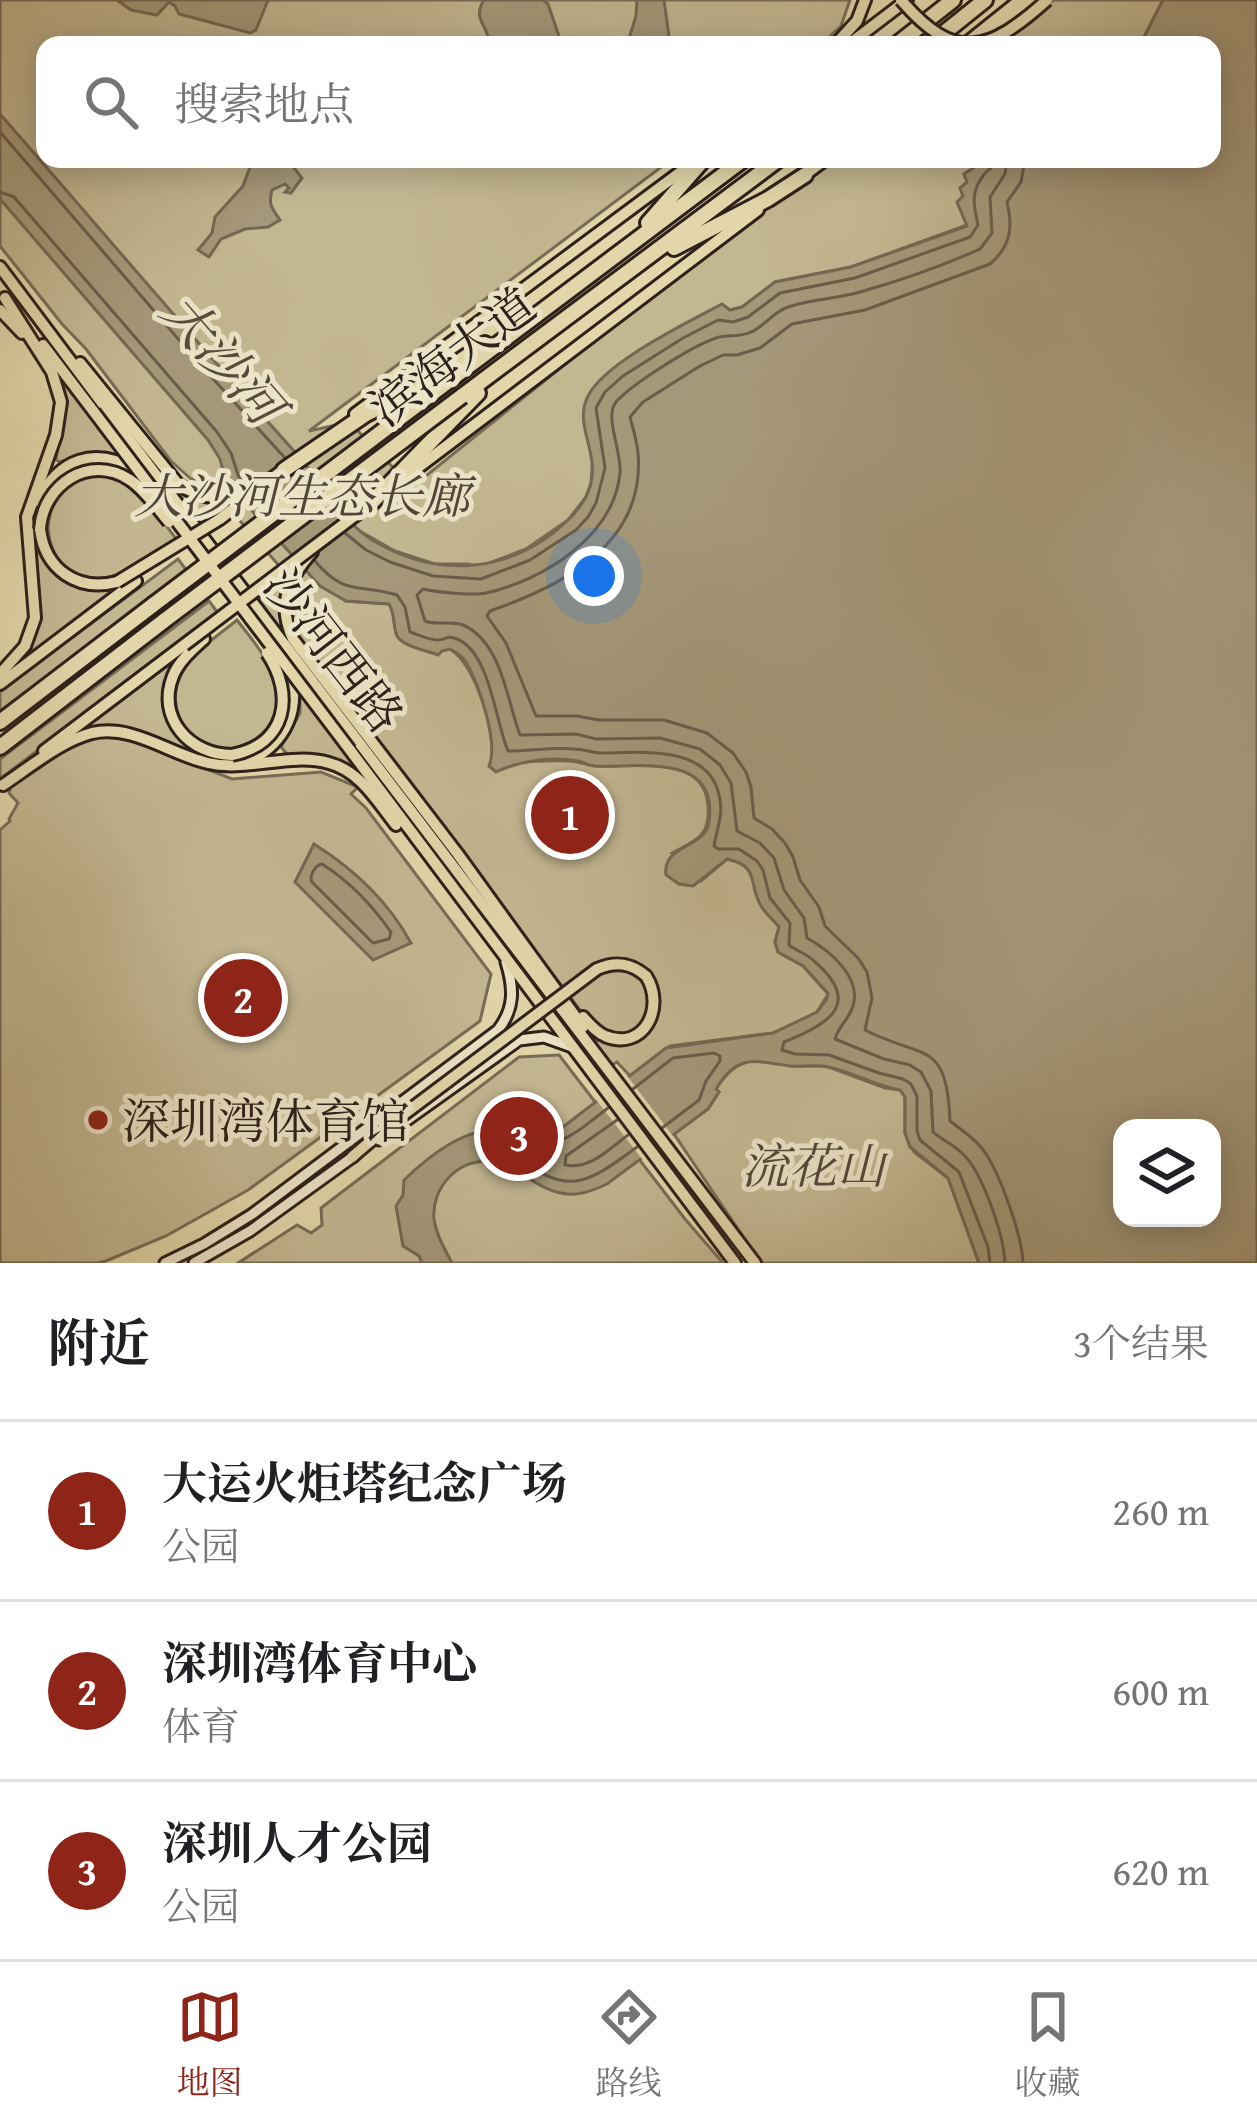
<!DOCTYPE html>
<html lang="zh">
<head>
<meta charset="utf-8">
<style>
  body { margin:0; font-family:"Gentium Book Plus","Noto Serif SC",serif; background:#f6f6f6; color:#202124 }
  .controls { position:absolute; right:36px; bottom:36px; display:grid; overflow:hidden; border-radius:24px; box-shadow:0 6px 30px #0003 }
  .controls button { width:108px; height:108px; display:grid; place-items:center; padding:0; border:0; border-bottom:3px solid #e0e0e0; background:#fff; color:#202124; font:60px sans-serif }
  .you { position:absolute; left:594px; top:576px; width:42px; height:42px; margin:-30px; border:9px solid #fff; border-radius:50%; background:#1a73e8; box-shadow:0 0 0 18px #1a73e833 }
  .badge { display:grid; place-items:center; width:78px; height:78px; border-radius:50%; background:#8f2418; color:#fff; font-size:39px; font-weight:700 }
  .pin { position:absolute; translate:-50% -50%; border:6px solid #fff; box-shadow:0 3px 12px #0006 }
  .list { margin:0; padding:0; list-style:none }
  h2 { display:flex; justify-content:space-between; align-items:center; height:156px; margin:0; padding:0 48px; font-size:51px }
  h2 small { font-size:39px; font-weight:400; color:#757577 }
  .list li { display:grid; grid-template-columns:78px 1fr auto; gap:36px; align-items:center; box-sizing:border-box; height:180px; padding:0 48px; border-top:3px solid #e0e0e0 }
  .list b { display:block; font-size:45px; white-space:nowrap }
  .list p { margin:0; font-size:39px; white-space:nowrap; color:#757577 }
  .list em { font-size:39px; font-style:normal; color:#757577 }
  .icon { flex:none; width:66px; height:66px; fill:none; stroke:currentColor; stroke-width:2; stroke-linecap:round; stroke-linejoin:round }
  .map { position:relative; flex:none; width:1257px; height:1263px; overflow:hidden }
  .search { position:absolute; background:#fff; box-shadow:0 6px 30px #0003; left:36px; right:36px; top:36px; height:132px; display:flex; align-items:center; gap:30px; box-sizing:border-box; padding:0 42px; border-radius:24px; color:#757577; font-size:45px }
  .sheet { height:696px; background:#fff }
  nav { display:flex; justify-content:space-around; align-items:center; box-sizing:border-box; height:168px; border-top:3px solid #e0e0e0; background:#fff; font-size:33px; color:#757577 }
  nav a { display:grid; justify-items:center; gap:6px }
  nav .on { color:#8f2418 }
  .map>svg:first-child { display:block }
  .green { fill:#c3b792; stroke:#786c56; stroke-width:3 }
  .water { fill:#a59879; stroke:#756853; stroke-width:3; fill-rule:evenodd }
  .pier { fill:#e2d6aa }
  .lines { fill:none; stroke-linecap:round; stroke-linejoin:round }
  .shore { stroke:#6a5c4a; stroke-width:3 }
  .secondary-casing { stroke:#2e201b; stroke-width:15 }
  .primary-casing { stroke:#2e201b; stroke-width:16 }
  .highway-casing { stroke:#2e201b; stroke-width:20 }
  .secondary { stroke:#ece4c8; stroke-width:9 }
  .primary { stroke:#e2d6aa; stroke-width:10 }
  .highway { stroke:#e2d6aa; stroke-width:14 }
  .primary-bridge-casing { stroke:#2e201b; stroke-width:16; stroke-linecap:butt }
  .highway-bridge-casing { stroke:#2e201b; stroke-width:20; stroke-linecap:butt }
  .primary-bridge { stroke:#e2d6aa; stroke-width:10 }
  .highway-bridge { stroke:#e2d6aa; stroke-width:14 }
  .poi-dot { fill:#8f2418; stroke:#ece4c8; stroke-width:4.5 }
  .labels { text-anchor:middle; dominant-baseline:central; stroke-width:10; stroke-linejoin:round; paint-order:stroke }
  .street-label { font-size:48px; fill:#2e201b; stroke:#ece4c8 }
  .park-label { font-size:48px; font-style:italic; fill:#534639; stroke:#ece4c8 }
  .poi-label { font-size:48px; fill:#2e201b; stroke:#ece4c8; text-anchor:start }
  .water-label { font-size:51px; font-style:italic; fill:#584a3c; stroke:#ece4c8 }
</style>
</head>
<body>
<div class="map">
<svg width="1257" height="1263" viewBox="0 0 1257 1263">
  <rect width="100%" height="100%" fill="#e2d6aa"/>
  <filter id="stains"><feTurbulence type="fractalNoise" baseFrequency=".00167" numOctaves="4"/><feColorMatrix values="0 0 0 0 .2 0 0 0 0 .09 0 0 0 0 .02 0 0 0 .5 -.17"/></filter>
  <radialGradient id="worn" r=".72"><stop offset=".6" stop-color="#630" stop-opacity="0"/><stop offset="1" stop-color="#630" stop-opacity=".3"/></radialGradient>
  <g class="green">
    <path d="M0,0h850l-9,26 -21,19h-775v114h627l-363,272 27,-6 19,3 57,59 161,-129 258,-199h156l-23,15 4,8 -5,14 4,29 -116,42 -76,15 -33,25 -12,3 -9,-5 -44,23 -93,89 9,39 -2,27 -5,14 -18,23 -42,29 -47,18 -11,-3h-33l-40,-13 -37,-21 -12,71 44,3c5,11 3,18 6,29 4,16 40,18 54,16 26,17 45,81 42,111 26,4 50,0 76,1 10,0 18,4 28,5 35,2 109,-14 112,40 2,31 -11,34 -36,47l29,28 26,-22c30,6 23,22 34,44 4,9 12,16 18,24l-4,15 3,10 25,14 25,28 -11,18 -13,9 -31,12 -103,13 -40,30 -13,-14 -5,3 -16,-21 3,-8 -19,-26 -276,-361 -13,-34 -3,-38c-11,24 -9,43 0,67l-32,-42 32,-26 -60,-69 -30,18 -31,-42c17,14 35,24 56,19l-15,-17 -17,-6 -20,-18 -85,-112 -24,-25 -62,-78z"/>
    <polygon points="1053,0 1163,0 1140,45 990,45 1005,40"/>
    <path d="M55,368l67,90c-23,-8 -40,-3 -62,4l-4,-2c5,-38 16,-55 -1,-92z"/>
    <path d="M90,476c42,-3 64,33 86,63 -21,14 -43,33 -67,38 -65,14 -87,-81 -19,-101z"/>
    <path d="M34,520c4,56 38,82 93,64l-104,78c31,-48 7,-90 11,-142z"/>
    <polygon points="178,559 187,571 0,711 0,691"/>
    <polygon points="209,601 218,613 0,779 0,759"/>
    <path d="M237,620c13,17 28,34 36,54 27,68 -69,106 -94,42 -6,-15 -4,-31 4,-45 12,-21 36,-36 54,-51z"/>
    <path d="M188,647c-44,43 -25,92 28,113 -50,-12 -84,-46 -139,-30z"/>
    <polygon points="300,692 368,781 346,765 289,756 281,747 300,713"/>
    <polygon points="105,735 131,739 232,779 321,772 358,787 351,794 366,808 491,974 480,1021 248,1190 166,1236 106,1261 97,1263 0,1263 0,830 10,821 9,819 18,803 9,793 11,787 81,740"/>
    <polygon points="559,1055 685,1219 723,1263 238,1263 297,1225 311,1233 322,1225 321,1208 519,1057"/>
    <path d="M756,1060l38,6h32l59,22 15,2 5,7v36l9,19 34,26 31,85h-218l-87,-129 34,-25 11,-17 -3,-3c10,-16 21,-27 40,-29z"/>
  </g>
  <g class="water">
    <polygon points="117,0 268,0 256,30 250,33 179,14 175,6 169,2 157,15 131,10"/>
    <path d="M484,0h59l5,4 14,41h-73c1,-19 -18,-25 -5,-45z"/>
    <path d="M637,0h27l5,36c-12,12 -27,9 -42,9l9,-29z"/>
    <path d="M1163,0h94v1263h-278l-31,-85 -38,-31 -5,-14v-36l-5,-7c-25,-4 -47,-18 -72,-23 -13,-3 -26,0 -38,-1 -36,-5 -52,-13 -74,23l3,3 -11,17 -101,75c-15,7 -30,13 -46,9 -24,-4 -43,-27 -68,-31 -33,-6 -62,25 -59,57 2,16 11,30 18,44h-30l-3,-7 -16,-10 -7,-40 7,-11 1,-15c26,-25 60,-52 98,-51 21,1 37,6 57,1l107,-82 107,-15 44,-21 10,-13 1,-6 -25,-27 -25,-14 -3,-10 4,-15c-6,-8 -15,-14 -19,-23 -12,-22 0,-38 -33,-45l-34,27 -14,-2 -13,-9c-4,-31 39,-26 43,-53 10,-71 -72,-54 -113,-56 -13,-1 -5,-2 -18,-5 -26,-5 -59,0 -82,11l-7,-6c10,-23 -10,-82 -23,-104 -5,-7 -9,-9 -16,-13l-8,2 -4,4c-12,-5 -39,-9 -42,-22 -3,-11 -1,-18 -7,-29l-43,-3 -26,-15 -94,-104 -6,-23 -12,-19 -208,-241v-85c98,112 194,226 294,337 26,28 46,69 78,89 65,39 137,34 193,-17 58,-53 3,-88 23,-127 17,-34 99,-73 134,-92l8,6 12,-3 33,-25 76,-15 116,-41 -10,-24 6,-6 -3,-8 7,-6 -3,-8 23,-15h225v-114h-72zM1122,1128h90v90h-90z"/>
    <path d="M253,159h34l15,19 -11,15 -6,-1 4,-4 -4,-4 -13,6c-4,15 0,18 8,30l-12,7 -23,2 -24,10 -12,18 -11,-7 14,-17 3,-16 28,-31z"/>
    <path d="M314,844c40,25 74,57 97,99l-38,17 -78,-78z"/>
  </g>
  <polygon class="pier" points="625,1073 676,1140 645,1163 594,1097"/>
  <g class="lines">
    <g class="shore">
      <polyline points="0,132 205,370 285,458"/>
      <polyline points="0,192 14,197 217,432 231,453 238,475 244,483"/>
      <path d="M345,533l21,17 24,12 43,14 48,3 49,-19 46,-30 12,-13 8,-14 9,-35 -9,-60 9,-16 18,-16 60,-38 35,-18 15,2 15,-5 32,-24 75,-15 115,-41 8,-12c-4,-19 -8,-32 5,-49 11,-15 6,2 9,-17"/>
      <path d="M315,561c30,36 44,22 82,34l8,12 5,25c9,3 19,8 28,8 11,-1 8,-5 19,-1 33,13 39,85 51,112 22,0 44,-4 66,-2 10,0 18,4 27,4 37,0 103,-9 117,38 7,21 -1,37 -4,55l4,3h21l18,12 6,9 7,28 20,25 -1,22c8,6 18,9 25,16 49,42 16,63 -30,81l-2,8 13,4 34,1 50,18 24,6 8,5 6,12v35l3,9 39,32 29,75 2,16"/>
      <path d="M322,864c27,17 50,41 69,68l-2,7 -16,4 -61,-61c-3,-6 3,-17 10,-18z"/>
      <polyline points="633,1089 673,1058 714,1053 720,1056 720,1061 706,1081 699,1100 662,1128"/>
      <path d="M608,1108c-39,30 -47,41 -99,35l-4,3v5c63,42 73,40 132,-4"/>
      <path d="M617,1120l-51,36 -1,9c25,5 44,-16 63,-30"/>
      <path d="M1005,1263c-1,-27 -22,-89 -41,-108 -9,-10 -22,-15 -31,-23l-2,-41 -10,-19 -11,-7 -26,-6 -49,-20c3,-12 14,-20 18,-33 9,-29 -24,-56 -46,-68l-3,-20 -20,-28 -10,-32 -14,-15 -23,-12 -6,-48 -11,-18 -20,-16 -40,-11 -64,1 -20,-5 -56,1c-13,-34 -18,-93 -57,-110 -13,-5 -25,1 -38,-4l-8,-26 6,-6c13,3 51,7 63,4 58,-13 128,-57 134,-120 2,-21 -16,-57 -4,-71 16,-18 76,-56 100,-64 11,-4 23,0 35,-6 14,-6 22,-20 37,-25 23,-8 49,-8 72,-15 39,-11 82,-26 120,-43l12,-16 -2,-36 15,-23 2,-15"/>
      <path d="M1023,1263c-1,-28 -25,-97 -43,-117 -9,-10 -20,-17 -30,-25 -3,-82 -26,-61 -85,-91l7,-32 -5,-26 -9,-14 -33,-32 -6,-19 -19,-27 -7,-23 -8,-14 -13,-14 -18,-11 -3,-31 -5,-15 -13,-19 -26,-20 -43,-13h-65l-22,-4h-41l-30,-73 -19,-27 3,-5c72,-25 156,-67 148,-158 -1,-12 -5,-24 -8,-36l13,-15 57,-36 23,-11h14l23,-7 32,-24 73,-14 125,-46c21,-18 23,-37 17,-62l14,-20 4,-23"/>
    </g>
    <g class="secondary-casing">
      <g id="secondary">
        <polyline points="379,1140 519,1040 544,1037 572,1047"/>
        <path d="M165,1263l39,-19 47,-29 247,-185c17,-22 16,-42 8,-68"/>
        <polyline points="194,1263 250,1231 354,1156"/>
      </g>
    </g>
    <g class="primary-casing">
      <g id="primary">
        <polyline points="983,39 1032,0"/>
        <polyline points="835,45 857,21 865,0"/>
        <polyline points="848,45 907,0"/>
        <polyline points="964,45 1020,0"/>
        <polyline points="802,177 826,159"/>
        <polyline points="0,267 189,519 755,1263"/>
        <polyline points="0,310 22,333"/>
        <polyline points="43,345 94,412"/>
        <path d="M80,363l98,121c23,16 46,17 72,6"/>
        <polyline points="355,414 698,159"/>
        <polyline points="395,485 758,210"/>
        <path d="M38,501c21,-42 56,-55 98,-31"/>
        <polyline points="220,519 288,466"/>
        <path d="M40,529c5,41 38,63 77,53"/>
        <path d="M312,552c-24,27 -35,52 -19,87l164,214 126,174"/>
        <path d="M204,639c-12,11 -25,22 -31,37 -17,42 17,79 59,79"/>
        <polyline points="0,674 25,646 35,618 27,517 56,435 61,402 52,372 5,298"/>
        <polyline points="0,684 136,581"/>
        <polyline points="350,750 735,1263"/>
        <polyline points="44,751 184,645"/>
        <path d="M251,760c35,-18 50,-52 38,-89"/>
        <path d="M3,785c27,-18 58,-44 89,-52 41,-9 77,21 116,30 39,9 82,-11 121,0 31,8 48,38 67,62"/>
        <path d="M583,1017c6,7 13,15 22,19 39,16 61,-29 41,-60"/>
        <polyline points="352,1157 387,1127"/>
      </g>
    </g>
    <g class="highway-casing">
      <g id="highway">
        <polyline points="896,45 953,0"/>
        <polyline points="929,45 985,0"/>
        <polyline points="648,223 704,159"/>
        <polyline points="674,248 768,199 805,175"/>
        <polyline points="450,380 744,159"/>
        <polyline points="462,396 779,159"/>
        <polyline points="284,470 366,414 423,386 485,344"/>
        <polyline points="369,505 478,393"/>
        <polyline points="0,722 153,605"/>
        <polyline points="0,747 165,620"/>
      </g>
    </g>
    <use href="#secondary" class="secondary"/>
    <use href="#primary" class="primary"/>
    <use href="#highway" class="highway"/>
    <g class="primary-bridge-casing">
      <g id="primary-bridge">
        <path d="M901,0c55,64 88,52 146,0"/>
        <polyline points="94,412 350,750"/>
        <path d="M40,529c3,-44 49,-76 90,-49 15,10 27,28 39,42"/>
        <polyline points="117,582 220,519"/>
        <polyline points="184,645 369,505"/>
        <path d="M232,755c55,-11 63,-60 35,-102"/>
        <path d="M387,1127l210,-158c19,-8 34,-6 49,7"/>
      </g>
    </g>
    <g class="highway-bridge-casing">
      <g id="highway-bridge">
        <polyline points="153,605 450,380"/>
        <polyline points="165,620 462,396"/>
      </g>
    </g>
    <use href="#primary-bridge" class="primary-bridge"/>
    <use href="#highway-bridge" class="highway-bridge"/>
  </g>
  <circle class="poi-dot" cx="98" cy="1120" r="12"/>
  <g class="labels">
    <g class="street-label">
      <text transform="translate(452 356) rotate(-37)">滨海大道</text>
      <text transform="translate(334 650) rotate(52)">沙河西路</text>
    </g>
    <g class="park-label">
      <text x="302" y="495">大沙河生态长廊</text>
      <text x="813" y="1165">流花山</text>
    </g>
    <g class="poi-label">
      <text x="122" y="1120">深圳湾体育馆</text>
    </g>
    <g class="water-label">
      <text transform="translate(223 358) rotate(49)">大沙河</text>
    </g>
  </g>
  <rect width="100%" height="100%" filter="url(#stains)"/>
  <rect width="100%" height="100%" fill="url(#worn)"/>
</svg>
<div class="controls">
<button><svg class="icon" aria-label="layers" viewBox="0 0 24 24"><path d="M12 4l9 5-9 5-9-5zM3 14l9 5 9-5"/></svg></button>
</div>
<div class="you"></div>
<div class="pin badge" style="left:570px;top:815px">1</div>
<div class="pin badge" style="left:243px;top:998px">2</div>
<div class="pin badge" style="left:519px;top:1136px">3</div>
<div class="search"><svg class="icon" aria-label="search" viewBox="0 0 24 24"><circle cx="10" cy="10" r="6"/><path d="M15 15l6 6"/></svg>搜索地点</div>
</div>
<section class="sheet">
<h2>附近<small>3个结果</small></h2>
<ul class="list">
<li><span class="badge">1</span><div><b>大运火炬塔纪念广场</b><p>公园</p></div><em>260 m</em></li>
<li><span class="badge">2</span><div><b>深圳湾体育中心</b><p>体育</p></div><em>600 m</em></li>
<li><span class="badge">3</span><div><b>深圳人才公园</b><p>公园</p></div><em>620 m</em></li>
</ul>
</section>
<nav>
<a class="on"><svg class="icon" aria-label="map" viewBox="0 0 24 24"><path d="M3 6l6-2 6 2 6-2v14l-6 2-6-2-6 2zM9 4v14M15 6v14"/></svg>地图</a>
<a><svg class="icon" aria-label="directions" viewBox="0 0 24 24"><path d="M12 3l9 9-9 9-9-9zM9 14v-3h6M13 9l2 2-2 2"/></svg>路线</a>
<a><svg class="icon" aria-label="saved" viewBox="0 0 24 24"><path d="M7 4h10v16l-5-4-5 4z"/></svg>收藏</a>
</nav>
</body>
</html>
